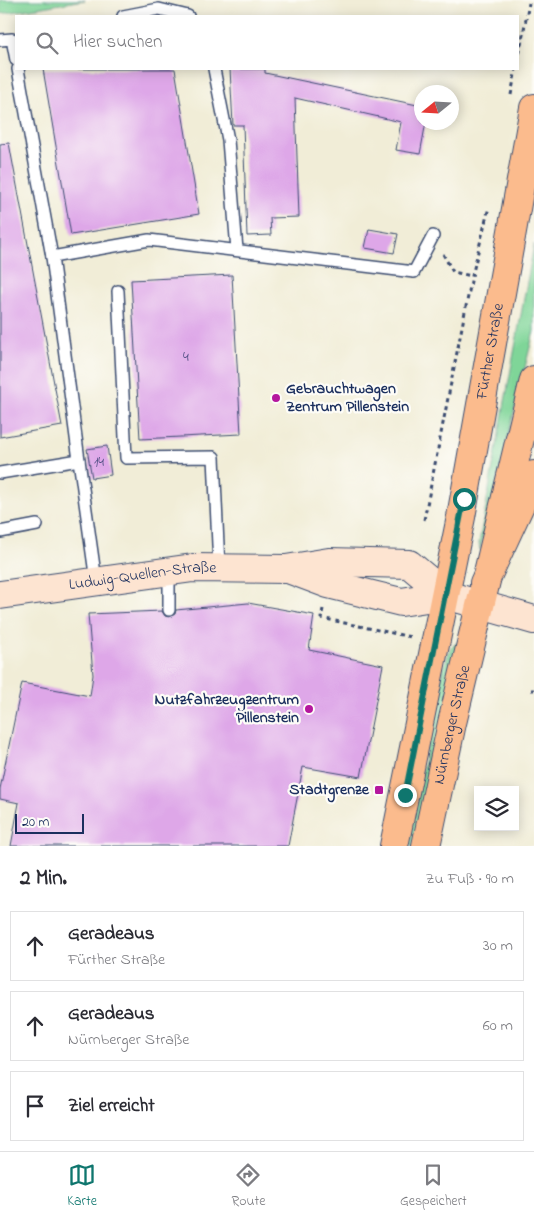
<!DOCTYPE html>
<html lang="de">
<head>
<meta charset="utf-8">
<style>
  body { margin:0; font-family:"Indie Flower",sans-serif; background:#f7f7f7; color:#2b2b33 }
  .controls { position:absolute; right:15px; bottom:15px; display:grid; overflow:hidden; border-radius:0px; box-shadow:0 2px 12px #0003 }
  .controls button { width:45px; height:45px; display:grid; place-items:center; padding:0; border:0; border-bottom:1px solid #e1e1e2; background:#fff; color:#2b2b33; font:25px sans-serif }
  .compass { position:absolute; left:414px; top:85px; width:45px; height:45px; border-radius:50%; background:#fff; box-shadow:0 2px 12px #0003; rotate:252deg }
  .scale { position:absolute; left:15px; bottom:12px; width:69px; box-sizing:border-box; padding-left:5px; border:2px solid #1b2f5e; border-top:0; font-size:14px; line-height:18px; white-space:nowrap; color:#1b2f5e; -webkit-text-stroke:4px #fdfcf7; paint-order:stroke }
  .stop { position:absolute; width:15px; height:15px; margin:-11px; border:4px solid #0f766e; border-radius:50%; background:#fff }
  .stop.end { background:#0f766e; border-color:#fff; box-shadow:0 1px 5px #0008 }
  .list { margin:0; padding:0; list-style:none }
  h2 { display:flex; justify-content:space-between; align-items:center; height:65px; margin:0; padding:0 20px; font-size:21px }
  h2 small { font-size:16px; font-weight:400; color:#7c7c81 }
  .list li { display:grid; grid-template-columns:32px 1fr auto; gap:15px; align-items:center; box-sizing:border-box; height:70px; margin:0 10px 10px; padding:0 10px; border:1px solid #e1e1e2; border-radius:0px }
  .list b { display:block; font-size:19px; white-space:nowrap }
  .list p { margin:0; font-size:16px; white-space:nowrap; color:#7c7c81 }
  .list em { font-size:16px; font-style:normal; color:#7c7c81 }
  .icon { flex:none; width:28px; height:28px; fill:none; stroke:currentColor; stroke-width:2; stroke-linecap:round; stroke-linejoin:round }
  .map { position:relative; flex:none; width:534px; height:846px; overflow:hidden }
  .search { position:absolute; background:#fff; box-shadow:0 2px 12px #0003; left:15px; right:15px; top:15px; height:55px; display:flex; align-items:center; gap:12px; box-sizing:border-box; padding:0 18px; border-radius:0px; color:#7c7c81; font-size:19px }
  .sheet { height:305px; background:#fff }
  nav { display:flex; justify-content:space-around; align-items:center; box-sizing:border-box; height:70px; border-top:1px solid #e1e1e2; background:#fff; font-size:14px; color:#7c7c81 }
  nav a { display:grid; justify-items:center; gap:2px }
  nav .on { color:#0f766e }
  .map>svg:first-child { display:block }
  .green { fill:#7fd598; stroke:#4d827b }
  .building { fill:#dea7e8 }
  .lines { fill:none; stroke-linecap:round; stroke-linejoin:round }
  .lane-casing { stroke:#3b4c70; stroke-width:14 }
  .secondary-casing { stroke:#3b4c70; stroke-width:30 }
  .primary-casing { stroke:#3b4c70; stroke-width:30 }
  .highway-casing { stroke:#3b4c70; stroke-width:30 }
  .path { stroke:#3b4c70; stroke-width:3; stroke-dasharray:4 4; stroke-linecap:butt }
  .lane { stroke:#fff; stroke-width:11 }
  .secondary { stroke:#fde4d1; stroke-width:28 }
  .primary { stroke:#fbbb8d; stroke-width:28 }
  .highway { stroke:#fbbb8d; stroke-width:28 }
  .route { stroke:#0f766e; stroke-width:6 }
  .poi-dot { fill:#b5179e; stroke:#fdfcf7; stroke-width:2 }
  .labels { text-anchor:middle; dominant-baseline:central; stroke-width:4.5; stroke-linejoin:round; paint-order:stroke }
  .number-label { font-size:14px; fill:#4c4d80 }
  .street-label { font-size:16px; fill:#1b2f5e; stroke:#fdfcf7 }
  .poi-label { font-size:16px; font-weight:bold; fill:#1b2f5e; stroke:#fdfcf7; text-anchor:end }
</style>
</head>
<body>
<div class="map">
<svg width="534" height="846" viewBox="0 0 534 846">
  <rect width="100%" height="100%" fill="#fdfcf7"/>
  <filter id="ink" filterUnits="userSpaceOnUse"><feTurbulence type="fractalNoise" baseFrequency=".02" numOctaves="2"/><feDisplacementMap in="SourceGraphic" scale="10" xChannelSelector="R" yChannelSelector="G"/><feConvolveMatrix kernelMatrix="1 2 1 2 8 2 1 2 1" color-interpolation-filters="sRGB"/></filter>
  <filter id="wash" filterUnits="userSpaceOnUse"><feTurbulence type="fractalNoise" baseFrequency=".0096" numOctaves="4" result="noise"/><feDisplacementMap in="SourceGraphic" scale="20" xChannelSelector="R" yChannelSelector="G"/><feGaussianBlur stdDeviation="1.12" result="paint"/><feColorMatrix in="noise" values="0 0 0 0 0 0 0 0 0 0 0 0 0 0 0 0 0 1.4 0 .05"/><feComposite in="paint" operator="in"/></filter>
  <g filter="url(#wash)">
    <rect width="100%" height="100%" fill="#f1edd7"/>
    <g class="green">
      <polygon points="0,0 85,0 0,14"/>
      <polygon points="534,244 534,331 480,550 479,543"/>
      <polygon points="457,643 459,644 416,846 407,846 443,669 451,647"/>
    </g>
    <g id="blocks">
      <g class="building">
        <polygon points="43,69 175,69 199,214 71,235"/>
        <polygon points="230,69 265,69 265,73 422,106 422,122 426,122 420,154 396,150 401,122 295,98 299,217 270,218 271,235 247,236 243,125 233,125"/>
        <polygon points="9,143 62,426 0,437 0,144"/>
        <polygon points="369,229 398,234 394,253 365,248"/>
        <polygon points="232,275 241,434 140,439 131,280"/>
        <polygon points="107,446 111,475 92,478 87,449"/>
        <polygon points="248,603 314,615 309,650 383,665 361,777 303,767 288,846 11,846 19,803 0,799 0,789 22,683 90,696 93,675 88,614 162,611 165,616 169,617 175,614 176,610"/>
      </g>
    </g>
  </g>
  <g filter="url(#ink)">
    <use href="#blocks" fill-opacity="0" stroke="#3b4c70" stroke-width="1"/>
    <g class="lines">
      <g class="lane-casing">
        <g id="lane">
          <polyline points="123,16 159,9 188,16"/>
          <polyline points="0,40 12,39 16,60"/>
          <polyline points="18,69 52,257 79,460"/>
          <polyline points="214,69 228,140 237,250"/>
          <polyline points="52,257 149,240 414,272 433,236"/>
          <polyline points="118,291 126,458 214,457 219,567"/>
          <polyline points="0,473 79,460 96,581"/>
          <polyline points="0,532 37,525"/>
          <polyline points="169,610 169,571"/>
        </g>
      </g>
      <g class="secondary-casing">
        <g id="secondary">
          <polyline points="288,569 328,584 401,602 446,595"/>
          <path id="s1" d="M0,595l193,-27 93,1 43,-7 80,2 37,31 88,25"/>
        </g>
      </g>
      <g class="primary-casing">
        <g id="primary">
          <path id="s2" d="M394,846l67,-329 73,-409"/>
          <path id="s3" d="M426,846l26,-123 82,-343"/>
        </g>
      </g>
      <g class="highway-casing">
        <polyline id="highway" points="484,583 534,475"/>
      </g>
      <g class="path">
        <polyline points="518,61 529,3"/>
        <polyline points="511,95 516,69"/>
        <polyline points="443,254 453,272 472,276"/>
        <polyline points="424,520 472,276 489,207"/>
        <polyline points="323,609 321,618 411,637"/>
        <polyline points="531,690 534,690"/>
      </g>
      <use href="#lane" class="lane"/>
      <use href="#secondary" class="secondary"/>
      <use href="#primary" class="primary"/>
      <use href="#highway" class="highway"/>
    </g>
  </g>
  <g class="lines" filter="url(#ink)">
    <polyline class="route" points="405,795 464,499"/>
  </g>
  <g class="poi-dot">
    <circle cx="276" cy="398" r="5"/>
    <circle cx="309" cy="709" r="5"/>
    <rect x="374" y="785" width="10" height="10" rx="2.5"/>
  </g>
  <g class="labels">
    <g class="number-label">
      <text x="186" y="357">4</text>
      <text x="99" y="462">14</text>
    </g>
    <g class="street-label">
      <text stroke="none"><textPath href="#s2" startOffset="504">Fürther Straße</textPath></text>
      <text stroke="none"><textPath href="#s1" startOffset="144">Ludwig-Quellen-Straße</textPath></text>
      <text stroke="none"><textPath href="#s3" startOffset="124">Nürnberger Straße</textPath></text>
    </g>
    <g class="poi-label">
      <text x="286" y="389" text-anchor="start">Gebrauchtwagen<tspan x="286" dy="18">Zentrum Pillenstein</tspan></text>
      <text x="299" y="700">Nutzfahrzeugzentrum<tspan x="299" dy="18">Pillenstein</tspan></text>
      <text x="369" y="790">Stadtgrenze</text>
    </g>
  </g>
</svg>
<div class="controls">
<button><svg class="icon" aria-label="layers" viewBox="0 0 24 24"><path d="M12 4l9 5-9 5-9-5zM3 14l9 5 9-5"/></svg></button>
</div>
<svg class="compass" viewBox="-18 -18 36 36"><path d="M0-13l5 13h-10z" fill="#e53935"/><path d="M0 13l5-13h-10z" fill="#7c7c81"/></svg>
<div class="scale">20 m</div>
<div class="stop" style="left:464px;top:499px"></div>
<div class="stop end" style="left:405px;top:795px"></div>
<div class="search"><svg class="icon" aria-label="search" viewBox="0 0 24 24"><circle cx="10" cy="10" r="6"/><path d="M15 15l6 6"/></svg>Hier suchen</div>
</div>
<section class="sheet">
<h2>2 Min.<small>Zu Fuß · 90 m</small></h2>
<ul class="list">
<li><svg class="icon" aria-label="ahead" viewBox="0 0 24 24"><path d="M12 20V5M6 11l6-6 6 6"/></svg><div><b>Geradeaus</b><p>Fürther Straße</p></div><em>30 m</em></li>
<li><svg class="icon" aria-label="ahead" viewBox="0 0 24 24"><path d="M12 20V5M6 11l6-6 6 6"/></svg><div><b>Geradeaus</b><p>Nürnberger Straße</p></div><em>60 m</em></li>
<li><svg class="icon" aria-label="arrive" viewBox="0 0 24 24"><path d="M6 21V4h12l-3 4 3 4H6"/></svg><div><b>Ziel erreicht</b></div></li>
</ul>
</section>
<nav>
<a class="on"><svg class="icon" aria-label="map" viewBox="0 0 24 24"><path d="M3 6l6-2 6 2 6-2v14l-6 2-6-2-6 2zM9 4v14M15 6v14"/></svg>Karte</a>
<a><svg class="icon" aria-label="directions" viewBox="0 0 24 24"><path d="M12 3l9 9-9 9-9-9zM9 14v-3h6M13 9l2 2-2 2"/></svg>Route</a>
<a><svg class="icon" aria-label="saved" viewBox="0 0 24 24"><path d="M7 4h10v16l-5-4-5 4z"/></svg>Gespeichert</a>
</nav>
</body>
</html>
